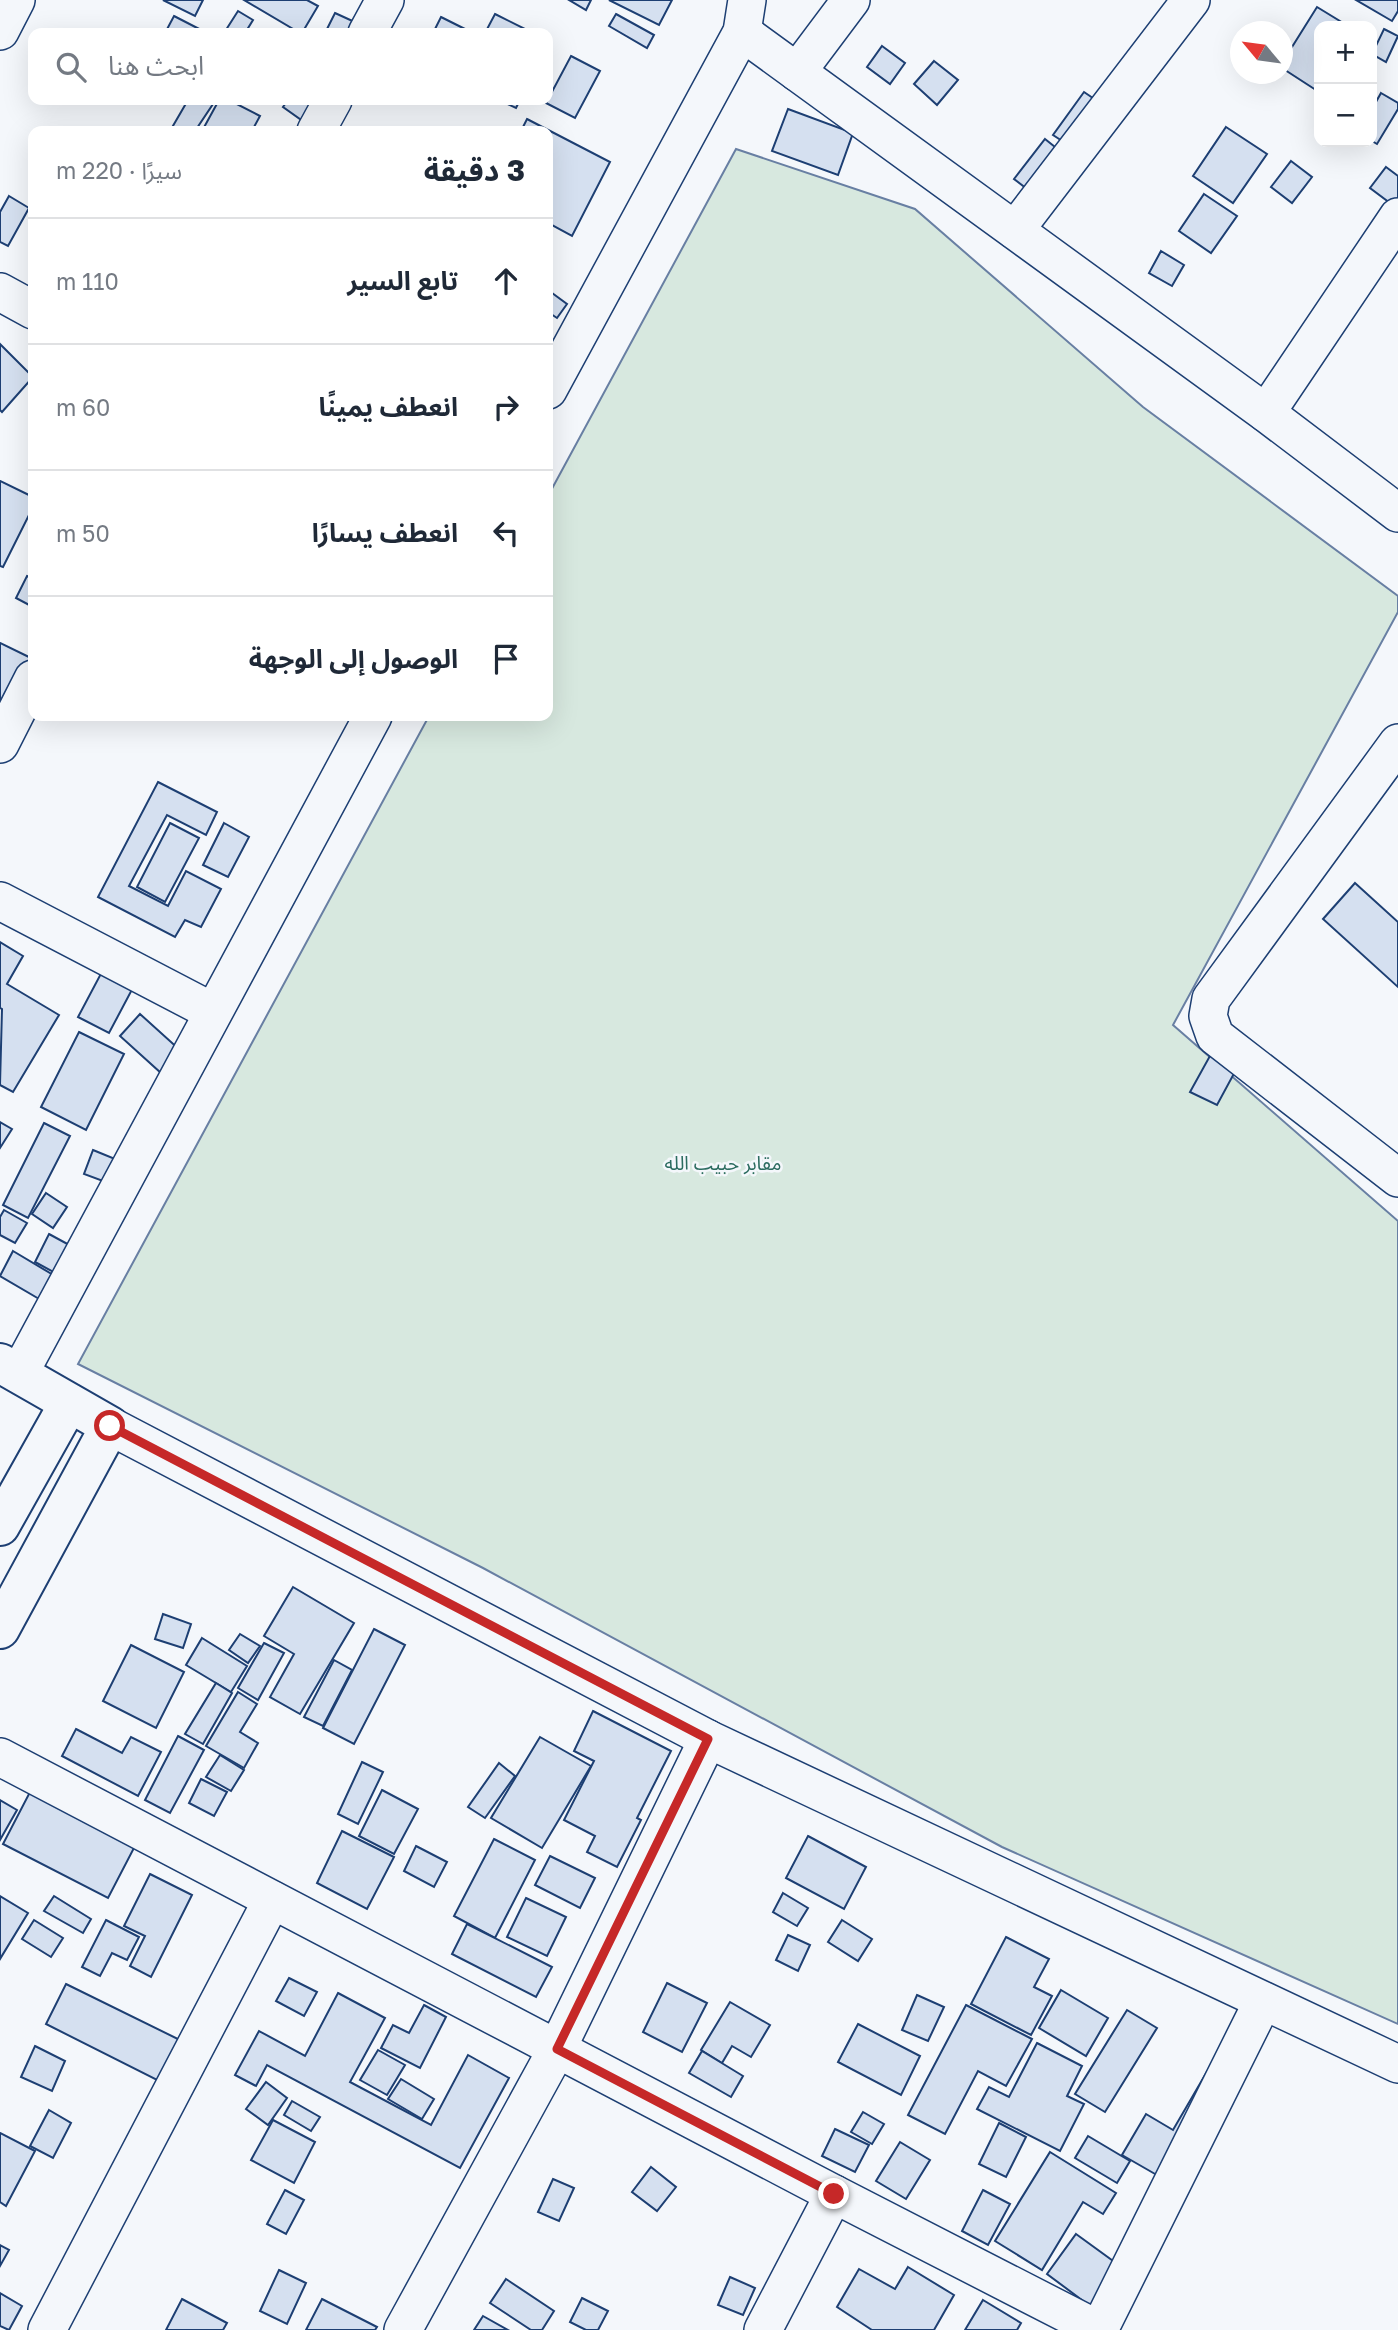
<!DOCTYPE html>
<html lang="ar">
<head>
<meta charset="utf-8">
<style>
  body { margin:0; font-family:"Golos Text","Noto Sans Arabic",sans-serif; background:#f2f2f3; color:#1f2937; direction:rtl }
  .controls { position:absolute; right:21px; top:21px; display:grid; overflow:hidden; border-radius:14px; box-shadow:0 7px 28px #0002 }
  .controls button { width:63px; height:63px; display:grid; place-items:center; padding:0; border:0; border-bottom:2px solid #e0e1e3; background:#fff; color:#1f2937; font:35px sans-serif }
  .compass { position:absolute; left:1230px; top:21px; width:63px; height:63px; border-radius:50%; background:#fff; box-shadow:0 7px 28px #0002; rotate:299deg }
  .stop { position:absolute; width:21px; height:21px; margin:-16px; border:5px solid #c62828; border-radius:50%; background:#fff }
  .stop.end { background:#c62828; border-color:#fff; box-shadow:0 2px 7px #0008 }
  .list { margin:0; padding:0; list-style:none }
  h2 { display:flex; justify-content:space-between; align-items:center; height:91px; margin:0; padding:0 28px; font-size:30px }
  h2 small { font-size:23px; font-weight:400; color:#747a83 }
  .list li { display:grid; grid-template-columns:46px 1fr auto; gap:21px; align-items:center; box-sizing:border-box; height:126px; padding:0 28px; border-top:2px solid #e0e1e3 }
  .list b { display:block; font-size:26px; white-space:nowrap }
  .list em { font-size:23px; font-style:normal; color:#747a83 }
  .icon { flex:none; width:38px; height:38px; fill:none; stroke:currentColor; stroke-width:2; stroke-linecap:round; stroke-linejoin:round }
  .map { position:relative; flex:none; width:1398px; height:2330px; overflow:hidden; direction:ltr }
  .search { position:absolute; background:#fff; box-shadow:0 7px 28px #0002; left:28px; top:28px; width:525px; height:77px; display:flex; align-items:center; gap:18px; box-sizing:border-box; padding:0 24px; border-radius:14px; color:#747a83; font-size:26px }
  .panel { position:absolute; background:#fff; box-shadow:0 7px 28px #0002; left:28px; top:126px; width:525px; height:595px; border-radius:14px; direction:rtl }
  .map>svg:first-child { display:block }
  .green { fill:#d7e8df; stroke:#687fa3; stroke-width:2 }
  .building { fill:#d5e0f0; stroke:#1d3f73; stroke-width:2 }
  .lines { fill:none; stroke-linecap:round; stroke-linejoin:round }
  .street-casing { stroke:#1d3f73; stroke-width:40 }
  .secondary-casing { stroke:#1d3f73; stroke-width:42 }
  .street { stroke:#f4f7fb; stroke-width:37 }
  .secondary { stroke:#f4f7fb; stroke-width:38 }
  .route { stroke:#c62828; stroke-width:9 }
  .labels { text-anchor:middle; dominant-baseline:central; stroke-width:5; stroke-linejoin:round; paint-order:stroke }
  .park-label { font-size:19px; fill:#2c6c60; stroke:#f4f7fb }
</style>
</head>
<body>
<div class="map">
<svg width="1398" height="2330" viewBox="0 0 1398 2330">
  <rect width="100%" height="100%" fill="#f4f7fb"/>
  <polygon class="green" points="736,149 915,209 1143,407 1398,596 1398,612 1173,1025 1398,1221 1398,2024 1002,1847 483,1568 78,1364 429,716 548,716 548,496"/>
  <g class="building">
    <polygon points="163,0 203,0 195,16"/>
    <polygon points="244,0 307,0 318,6 302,33 300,33"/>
    <polygon points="569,0 591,0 586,10"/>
    <polygon points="609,0 672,0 659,25"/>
    <polygon points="1356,0 1398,0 1398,11 1392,21"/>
    <polygon points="1317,7 1348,26 1319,26 1319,92 1282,68 1282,63"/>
    <polygon points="238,11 253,20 245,33 224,33"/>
    <polygon points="335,13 370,29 368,33 325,33"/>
    <polygon points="495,14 533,33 485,33"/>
    <polygon points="616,14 654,35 647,48 609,26"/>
    <polygon points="174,16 207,33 165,33"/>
    <polygon points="441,17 473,33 433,33"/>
    <polygon points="1384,29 1398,36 1386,62 1372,54"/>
    <polygon points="882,46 905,63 890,84 867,67"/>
    <polygon points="571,56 600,71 575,118 546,103"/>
    <polygon points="934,61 958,80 937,105 914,84"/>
    <polygon points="1084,92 1106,107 1076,150 1053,135"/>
    <polygon points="1381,93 1398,103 1398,109 1377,144 1372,141 1372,109"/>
    <polygon points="188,100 207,100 213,104 195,131 170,131"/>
    <polygon points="219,100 229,100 260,116 254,127 261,131 202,131"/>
    <polygon points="288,100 325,100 307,124 283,107"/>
    <polygon points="499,100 520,100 516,108"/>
    <polygon points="788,109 853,133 838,175 772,151"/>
    <polygon points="527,119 610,162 572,236 548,223 548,131 521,131"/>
    <polygon points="1226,127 1267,154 1233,203 1193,176"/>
    <polygon points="1045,139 1070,159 1040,199 1014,179"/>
    <polygon points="1291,161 1312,177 1292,203 1271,187"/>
    <polygon points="1386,167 1398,176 1398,209 1370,188"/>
    <polygon points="1204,194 1237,216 1211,253 1179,231"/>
    <polygon points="9,196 29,208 8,246 0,242 0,212"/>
    <polygon points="1161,251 1184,265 1172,286 1149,273"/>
    <polygon points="548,290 567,304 557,318 548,312"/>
    <polygon points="0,344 33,377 2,412 0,410"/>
    <polygon points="0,481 33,497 33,507 3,567 0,566"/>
    <polygon points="27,576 33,579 33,607 16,598"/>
    <polygon points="0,643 33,659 33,666 0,704"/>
    <polygon points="158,782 217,812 206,835 167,815 129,886 168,906 186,871 221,889 201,927 185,920 175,937 98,897"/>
    <polygon points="170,823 199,838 165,902 137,887"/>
    <polygon points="224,823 249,837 228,877 203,865"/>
    <polygon points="1355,883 1398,922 1398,987 1323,919"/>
    <polygon points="0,942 23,956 7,984 59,1015 13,1092 0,1085 2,1009 0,1008"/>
    <polygon points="105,966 136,982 109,1033 78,1017"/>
    <polygon points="140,1014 181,1051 161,1073 120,1036"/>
    <polygon points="79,1032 124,1054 86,1130 41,1107"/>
    <polygon points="1211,1054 1237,1068 1217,1105 1190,1092"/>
    <polygon points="0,1122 12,1129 0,1148"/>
    <polygon points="44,1123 70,1136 28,1218 3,1205"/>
    <polygon points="93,1150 120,1161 111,1184 84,1174"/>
    <polygon points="46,1193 67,1207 53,1228 32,1214"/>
    <polygon points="4,1210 27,1223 15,1243 0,1235 0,1217"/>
    <polygon points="49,1234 73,1247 59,1275 35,1262"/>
    <polygon points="13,1251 60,1279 46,1303 0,1276"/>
    <polygon points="293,1587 354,1623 300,1714 270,1697 294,1654 264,1636"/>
    <polygon points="163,1614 191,1624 183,1648 155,1639"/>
    <polygon points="374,1629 405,1645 354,1744 323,1728"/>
    <polygon points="240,1634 260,1646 248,1663 229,1650"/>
    <polygon points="202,1638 247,1666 231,1692 186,1665"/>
    <polygon points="264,1643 284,1653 258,1700 238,1688"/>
    <polygon points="131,1645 184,1672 156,1728 103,1701"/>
    <polygon points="334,1660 352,1670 323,1726 304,1717"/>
    <polygon points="216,1683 232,1693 203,1744 185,1734"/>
    <polygon points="238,1692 257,1704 240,1732 258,1743 244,1768 206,1746"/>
    <polygon points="593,1711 671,1751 637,1818 641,1820 617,1867 587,1852 595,1836 564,1820 594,1761 574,1751"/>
    <polygon points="76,1729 122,1753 131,1737 161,1752 138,1796 62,1756"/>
    <polygon points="178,1736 204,1750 170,1813 145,1800"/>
    <polygon points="540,1737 591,1766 542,1848 491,1818"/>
    <polygon points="220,1755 244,1770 231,1791 206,1777"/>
    <polygon points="362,1762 383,1772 358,1824 338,1814"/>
    <polygon points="499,1763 515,1776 485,1818 468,1807"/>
    <polygon points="201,1779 227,1792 214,1816 189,1803"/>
    <polygon points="382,1790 418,1809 394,1854 359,1836"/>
    <polygon points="30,1792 135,1846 108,1898 3,1844"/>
    <polygon points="0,1800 17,1810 0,1840"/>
    <polygon points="342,1831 394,1857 367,1909 317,1883"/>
    <polygon points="808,1836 866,1867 844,1909 786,1878"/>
    <polygon points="494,1839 535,1860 495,1938 454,1916"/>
    <polygon points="416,1846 447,1862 434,1887 404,1871"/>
    <polygon points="550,1856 595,1878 580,1908 535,1885"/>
    <polygon points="150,1874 192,1895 151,1977 130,1966 145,1936 124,1926"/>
    <polygon points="783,1893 808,1908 797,1926 773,1912"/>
    <polygon points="0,1896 28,1913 0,1959"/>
    <polygon points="54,1896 91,1919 83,1933 44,1911"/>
    <polygon points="526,1898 566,1917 547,1956 507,1937"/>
    <polygon points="34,1920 63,1938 51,1957 22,1939"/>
    <polygon points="106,1920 139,1937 127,1960 112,1953 100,1976 82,1967"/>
    <polygon points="842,1920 872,1939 858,1961 828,1942"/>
    <polygon points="467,1924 552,1967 536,1997 452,1954"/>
    <polygon points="788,1935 810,1945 798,1971 776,1960"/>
    <polygon points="1006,1937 1049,1959 1034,1987 1052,1996 1031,2035 971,2004"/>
    <polygon points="289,1978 317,1992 304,2016 276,2001"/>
    <polygon points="667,1983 707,2003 682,2052 643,2032"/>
    <polygon points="66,1984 184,2042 163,2083 46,2024"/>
    <polygon points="1061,1990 1108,2018 1086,2056 1039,2028"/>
    <polygon points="338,1993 385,2018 350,2082 431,2125 468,2055 509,2078 460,2168 267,2065 256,2086 235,2075 259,2031 305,2056"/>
    <polygon points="917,1995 944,2007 928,2041 902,2030"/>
    <polygon points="730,2002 770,2025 751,2057 732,2046 722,2063 701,2050"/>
    <polygon points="424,2005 446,2017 420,2068 381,2048 393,2025 409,2033"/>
    <polygon points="966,2005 1032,2039 1006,2086 978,2071 945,2134 908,2115"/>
    <polygon points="1127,2010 1157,2028 1105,2112 1075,2094"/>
    <polygon points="858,2024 920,2056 901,2095 838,2062"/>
    <polygon points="1037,2043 1082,2066 1067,2096 1084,2104 1060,2151 977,2109 989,2087 1009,2097"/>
    <polygon points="35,2046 65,2061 52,2091 21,2077"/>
    <polygon points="378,2050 405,2065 387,2095 360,2080"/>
    <polygon points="702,2051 743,2076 731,2097 689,2073"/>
    <polygon points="1208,2070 1227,2082 1169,2182 1122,2155 1146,2114 1173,2130"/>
    <polygon points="401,2079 434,2099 422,2119 388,2099"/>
    <polygon points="266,2082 287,2098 268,2125 246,2109"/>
    <polygon points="292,2101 320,2117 311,2131 284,2115"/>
    <polygon points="49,2110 71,2123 53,2158 30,2146"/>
    <polygon points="863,2112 884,2124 872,2144 851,2132"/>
    <polygon points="273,2120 315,2142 294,2183 251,2160"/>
    <polygon points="999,2123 1026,2137 1006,2177 979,2164"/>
    <polygon points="835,2129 869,2145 855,2172 822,2156"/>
    <polygon points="0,2133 35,2151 6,2206 0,2202"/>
    <polygon points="1088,2136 1130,2161 1117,2183 1075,2158"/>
    <polygon points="900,2142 930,2160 906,2199 876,2181"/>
    <polygon points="1050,2152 1116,2193 1103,2214 1083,2202 1042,2270 995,2241"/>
    <polygon points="651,2167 676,2187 657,2211 632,2192"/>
    <polygon points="553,2179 574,2188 559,2221 538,2212"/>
    <polygon points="285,2190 304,2200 286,2234 267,2224"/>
    <polygon points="983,2190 1010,2204 988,2245 962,2231"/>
    <polygon points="1076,2234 1131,2274 1102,2315 1047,2274"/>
    <polygon points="0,2245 9,2250 0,2266"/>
    <polygon points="908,2267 954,2295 934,2330 872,2330 837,2307 859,2269 895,2289"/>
    <polygon points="279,2270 306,2283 287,2324 260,2311"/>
    <polygon points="730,2277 755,2288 743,2315 718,2305"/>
    <polygon points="506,2279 554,2311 542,2330 531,2330 490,2303"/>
    <polygon points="0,2293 22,2306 9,2330 0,2326"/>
    <polygon points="582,2298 608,2311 598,2330 586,2330 570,2322"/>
    <polygon points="182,2299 227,2323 223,2330 166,2330"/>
    <polygon points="322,2299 377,2327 375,2330 306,2330"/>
    <polygon points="983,2300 1021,2323 1017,2330 965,2330"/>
    <polygon points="483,2316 508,2330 474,2330"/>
  </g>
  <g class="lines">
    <g class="street-casing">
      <g id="street">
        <polyline points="0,31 16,0"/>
        <polyline points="742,32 1266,413 1398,513"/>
        <polyline points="367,33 385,0"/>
        <polyline points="797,72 851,0"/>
        <polyline points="316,131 333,100"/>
        <polyline points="1015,230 1191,0"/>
        <polyline points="0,292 33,310"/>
        <polyline points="548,390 742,32 747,0"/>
        <polyline points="1266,413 1398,217"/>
        <polyline points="1398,743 1211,999 1208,1016 1215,1036 1398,1178"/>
        <polyline points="0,744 33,679"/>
        <polyline points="0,901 213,1012"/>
        <polyline points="19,1374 373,716"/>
        <polyline points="110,1426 708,1739 1398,2064"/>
        <polyline points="0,1757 834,2194 1099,2330"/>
        <polyline points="47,2330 272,1900"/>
        <polyline points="403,2330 557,2049 708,1739"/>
        <polyline points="763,2330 834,2194"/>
        <polyline points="1099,2330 1263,2001"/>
      </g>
    </g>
    <g class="secondary-casing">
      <g id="secondary">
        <polyline points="0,1363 110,1426 0,1629"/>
        <polyline points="0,1526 69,1403"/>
      </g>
    </g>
    <use href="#street" class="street"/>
    <use href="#secondary" class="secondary"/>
  </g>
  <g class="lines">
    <polyline class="route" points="110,1426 708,1739 557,2049 834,2194"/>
  </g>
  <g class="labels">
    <g class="park-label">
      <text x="723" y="1162">مقابر حبيب الله</text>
    </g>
  </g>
</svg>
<div class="controls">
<button>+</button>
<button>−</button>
</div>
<svg class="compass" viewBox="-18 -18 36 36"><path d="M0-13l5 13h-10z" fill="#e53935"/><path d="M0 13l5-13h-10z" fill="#747a83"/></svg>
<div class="stop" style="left:110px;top:1426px"></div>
<div class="stop end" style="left:834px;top:2194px"></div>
<div class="search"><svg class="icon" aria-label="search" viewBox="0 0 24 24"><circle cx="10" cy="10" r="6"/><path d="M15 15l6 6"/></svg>ابحث هنا</div>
<section class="panel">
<h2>3 دقيقة<small>سيرًا · 220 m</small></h2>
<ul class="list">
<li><svg class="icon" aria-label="ahead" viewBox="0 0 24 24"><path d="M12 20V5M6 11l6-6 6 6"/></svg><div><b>تابع السير</b></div><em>110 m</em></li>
<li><svg class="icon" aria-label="right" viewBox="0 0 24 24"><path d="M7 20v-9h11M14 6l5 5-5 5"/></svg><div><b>انعطف يمينًا</b></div><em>60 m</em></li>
<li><svg class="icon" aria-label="left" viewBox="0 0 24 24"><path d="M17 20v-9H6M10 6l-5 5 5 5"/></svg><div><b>انعطف يسارًا</b></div><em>50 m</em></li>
<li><svg class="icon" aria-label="arrive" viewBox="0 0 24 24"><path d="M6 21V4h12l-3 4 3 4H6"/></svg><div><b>الوصول إلى الوجهة</b></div></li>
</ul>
</section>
</div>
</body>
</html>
